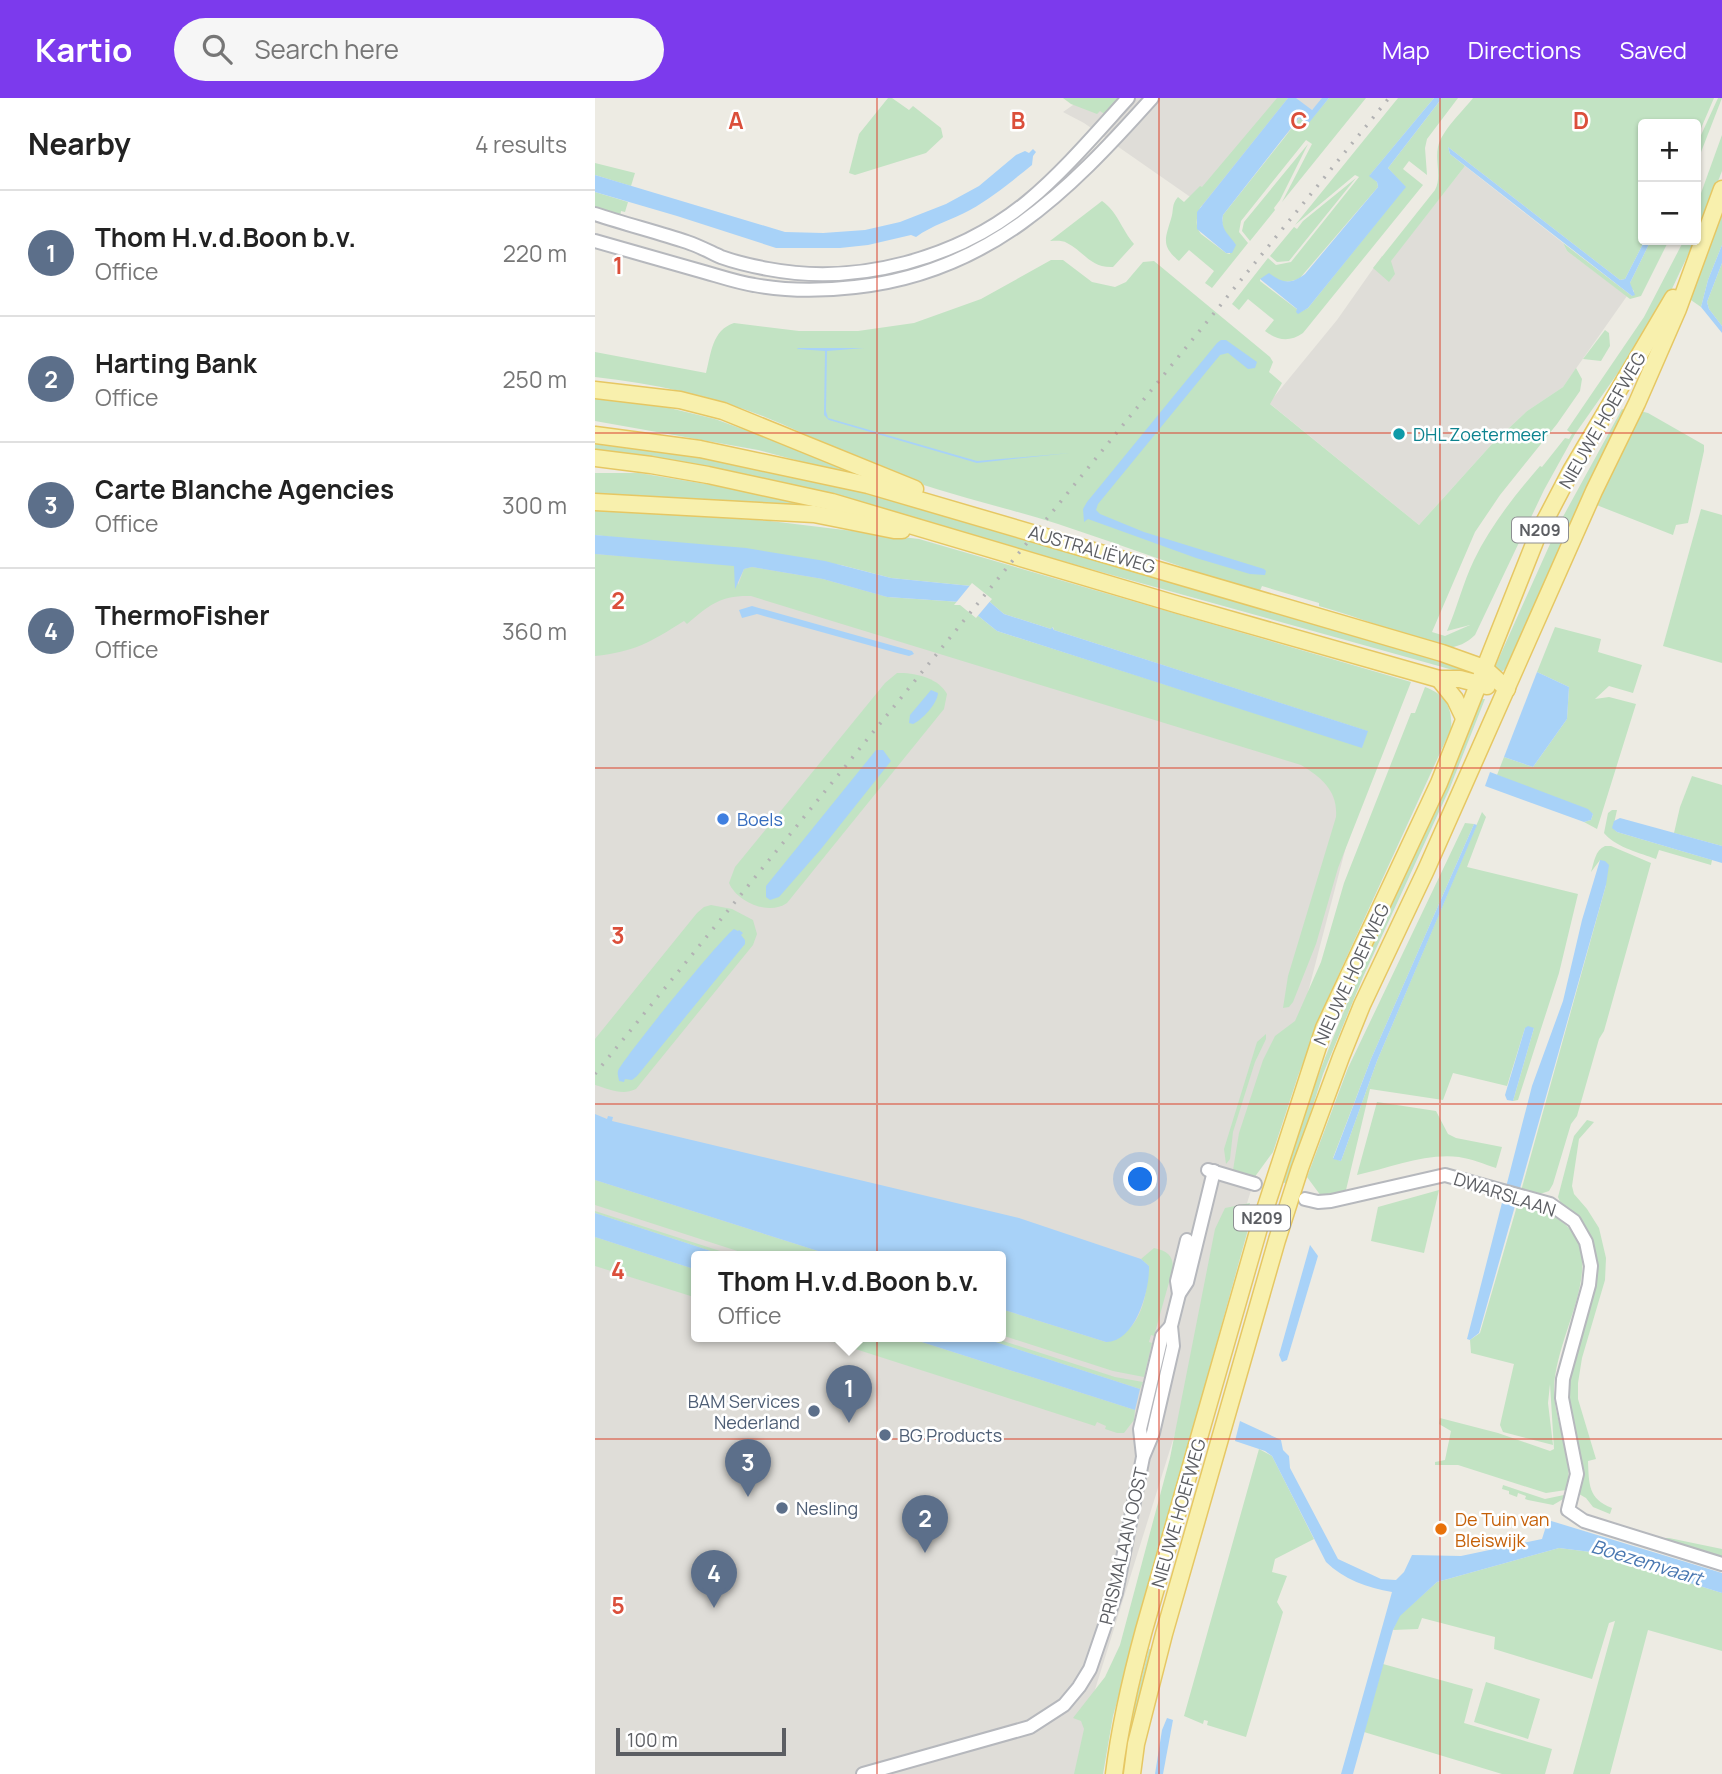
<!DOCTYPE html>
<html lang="en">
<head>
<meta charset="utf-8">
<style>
  body { margin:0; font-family:Manrope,sans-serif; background:#f6f6f6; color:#222 }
  .controls { position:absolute; right:21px; top:21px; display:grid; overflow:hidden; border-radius:7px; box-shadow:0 2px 5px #0004 }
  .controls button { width:63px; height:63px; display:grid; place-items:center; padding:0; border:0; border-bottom:2px solid #e0e0e0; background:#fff; color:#222; font:35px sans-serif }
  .scale { position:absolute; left:21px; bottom:18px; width:170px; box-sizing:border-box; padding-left:7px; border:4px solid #5c5e63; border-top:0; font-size:19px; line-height:24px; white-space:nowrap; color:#5c5e63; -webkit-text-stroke:5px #fff; paint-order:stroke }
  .you { position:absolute; left:546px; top:1082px; width:24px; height:24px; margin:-18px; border:5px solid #fff; border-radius:50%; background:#1a73e8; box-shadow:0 0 0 10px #1a73e833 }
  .badge { display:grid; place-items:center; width:46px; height:46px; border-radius:50%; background:#7c3aed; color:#fff; font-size:23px; font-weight:700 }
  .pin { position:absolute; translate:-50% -58px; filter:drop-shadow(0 2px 4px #0008) }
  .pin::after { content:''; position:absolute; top:37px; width:24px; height:21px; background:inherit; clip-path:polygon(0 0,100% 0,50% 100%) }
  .popup { position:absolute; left:96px; top:1153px; width:315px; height:91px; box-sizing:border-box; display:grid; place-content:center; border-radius:7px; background:#fff; filter:drop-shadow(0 2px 5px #0005); font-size:23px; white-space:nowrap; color:#767676 }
  .popup b { font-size:26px; color:#222 }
  .popup::after { content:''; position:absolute; left:50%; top:100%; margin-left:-14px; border:14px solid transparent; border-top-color:#fff }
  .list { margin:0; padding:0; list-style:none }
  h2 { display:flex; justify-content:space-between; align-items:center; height:91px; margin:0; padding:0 28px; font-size:30px }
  h2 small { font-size:23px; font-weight:400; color:#767676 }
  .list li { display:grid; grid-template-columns:46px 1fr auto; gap:21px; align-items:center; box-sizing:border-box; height:126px; padding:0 28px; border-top:2px solid #e0e0e0 }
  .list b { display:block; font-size:26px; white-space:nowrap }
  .list p { margin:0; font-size:23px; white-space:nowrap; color:#767676 }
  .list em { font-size:23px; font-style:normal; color:#767676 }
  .icon { flex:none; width:38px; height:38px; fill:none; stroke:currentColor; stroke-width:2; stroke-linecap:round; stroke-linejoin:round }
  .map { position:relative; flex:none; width:1127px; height:1676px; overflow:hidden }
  header { display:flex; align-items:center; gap:42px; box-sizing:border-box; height:98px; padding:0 35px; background:#7c3aed; color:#fff }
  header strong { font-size:33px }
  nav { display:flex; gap:38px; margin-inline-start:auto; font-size:24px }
  .search { width:490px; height:63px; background:#f6f6f6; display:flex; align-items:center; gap:18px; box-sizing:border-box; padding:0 24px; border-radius:38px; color:#767676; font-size:26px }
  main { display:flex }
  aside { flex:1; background:#fff }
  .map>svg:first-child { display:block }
  .industrial { fill:#dfddd8; fill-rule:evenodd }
  .green { fill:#c2e3c3 }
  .water { fill:#a8d2f8 }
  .pier { fill:#edebe3 }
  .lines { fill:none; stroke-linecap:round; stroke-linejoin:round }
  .tertiary-casing { stroke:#b6b8bd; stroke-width:16 }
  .primary-casing { stroke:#e6c763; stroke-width:19 }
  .tertiary { stroke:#fff; stroke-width:12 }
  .primary { stroke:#f8f0ad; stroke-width:16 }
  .rail { stroke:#b2b2b3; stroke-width:3.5; stroke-dasharray:2 9; stroke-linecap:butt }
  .grid { fill:none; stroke:#db4f3b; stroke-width:2; stroke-opacity:0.55 }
  .culture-dot { fill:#0f9aa8; stroke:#fff; stroke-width:2.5 }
  .shop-dot { fill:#3f7fe0; stroke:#fff; stroke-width:2.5 }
  .service-dot { fill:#5c6f8a; stroke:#fff; stroke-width:2.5 }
  .food-dot { fill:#e8710a; stroke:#fff; stroke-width:2.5 }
  .labels { text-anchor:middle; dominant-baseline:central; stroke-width:5; stroke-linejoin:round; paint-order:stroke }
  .shield { fill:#fff; stroke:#8d8e92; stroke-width:2 }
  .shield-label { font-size:16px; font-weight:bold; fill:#5c5e63 }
  .street-label { font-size:18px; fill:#5c5e63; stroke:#fff }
  .culture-label { font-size:18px; fill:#0d838f; stroke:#fff; text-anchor:start }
  .shop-label { font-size:18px; fill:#366cbe; stroke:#fff; text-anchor:start }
  .service-label { font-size:18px; fill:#4e5e75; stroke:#fff; text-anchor:start }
  .food-label { font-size:18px; fill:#c56008; stroke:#fff; text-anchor:start }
  .water-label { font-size:19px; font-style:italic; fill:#4a78b1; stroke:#fff }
  .grid-label { font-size:23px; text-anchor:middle; font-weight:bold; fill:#db4f3b; stroke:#fff; stroke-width:5; stroke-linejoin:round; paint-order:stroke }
</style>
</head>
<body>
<header>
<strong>Kartio</strong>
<div class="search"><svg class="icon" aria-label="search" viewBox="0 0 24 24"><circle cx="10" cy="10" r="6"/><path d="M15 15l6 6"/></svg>Search here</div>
<nav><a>Map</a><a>Directions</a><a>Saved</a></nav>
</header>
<main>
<aside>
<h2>Nearby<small>4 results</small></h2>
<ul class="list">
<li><span class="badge" style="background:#5c6f8a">1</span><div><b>Thom H.v.d.Boon b.v.</b><p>Office</p></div><em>220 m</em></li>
<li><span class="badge" style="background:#5c6f8a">2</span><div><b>Harting Bank</b><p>Office</p></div><em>250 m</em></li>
<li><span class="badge" style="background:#5c6f8a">3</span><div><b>Carte Blanche Agencies</b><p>Office</p></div><em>300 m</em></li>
<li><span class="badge" style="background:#5c6f8a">4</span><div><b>ThermoFisher</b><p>Office</p></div><em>360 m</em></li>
</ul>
</aside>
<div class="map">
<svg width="1127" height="1676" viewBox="0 0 1127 1676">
  <rect width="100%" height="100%" fill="#edebe3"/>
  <g class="industrial">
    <polygon points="488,0 729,0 614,112 489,25 468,14"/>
    <polygon points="870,68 968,145 972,153 1032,198 968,289 932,313 897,346 824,427 674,305 742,222 787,158 796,162"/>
    <path d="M0,445l188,18 585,201 -85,326 -195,624 -4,62h-489zM102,1159h304v80h-304z"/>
  </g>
  <g class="green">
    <polygon points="293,0 297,0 314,12 318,8 346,30 348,39 331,55 260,77 254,75 264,36"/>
    <polygon points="468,0 526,0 511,17 505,13 502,16 476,6"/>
    <path d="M682,0h11l-88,110c-3,9 -6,17 1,26l25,19 4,1 -8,-31 1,-8 77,-97 8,5 21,-25h37l-84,104 30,-58 -6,-4 -65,81 -2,11 9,11 -36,45 -7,-5 9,-12 -25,-21 -10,11c-18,-15 -14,-22 -8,-42 3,-9 0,-14 7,-22l6,5 16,-16 2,1z"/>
    <path d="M803,0h36l-64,77 7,7 1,5 -78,91c-13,7 -25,2 -40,1v2l38,29v3l10,-5 97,-121 -17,-19 54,-70h16l-31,41 -2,9 2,27 -18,-14 -6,8 20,16 -120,148c-13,9 -25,8 -38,-2l9,-11 -26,-21 -9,11 -7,-6 36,-46 8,7 15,-3 68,-85 -4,-2 -60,50z"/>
    <path d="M878,0h241l-18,42v-16h-53v116h2l-20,39 -5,1 -172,-133 2,7 15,12 -74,95 4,13 -6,8 -16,-14 62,-78c7,-13 0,-28 3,-43 4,-17 24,-35 35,-49z"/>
    <polygon points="1123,0 1127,0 1101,67 1101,48"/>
    <polygon points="1127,37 1127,73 1101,140 1101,109"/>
    <polygon points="713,46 685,102 679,110 680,112 655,143 647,133 649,124"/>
    <polygon points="0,65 40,75 36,88 0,77"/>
    <polygon points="761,80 694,163 682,164 675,158 699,129 702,131 708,123"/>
    <polygon points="0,94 33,104 30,114 26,113 25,119 0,112"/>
    <path d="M507,103c15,10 20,29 32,43l-21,23c-23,1 -28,-15 -46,-24 -5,-3 -12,-2 -17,-2z"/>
    <polygon points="1127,106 1127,147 1113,182 1106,209 1093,200"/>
    <polygon points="1056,142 1074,142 1046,198 1035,201 972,153 968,145 1037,198 1039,193 1034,188 1035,185"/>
    <path d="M1089,142h11l-33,70 -87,124 -31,56 -69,145c-8,8 -17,12 -29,13 -43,-13 -84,-30 -127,-42v-3l-57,-17 -3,7c-68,-22 -134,-47 -201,-69 -54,-17 -109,-29 -163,-49 -44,-16 -86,-41 -130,-58 -55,-22 -111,-33 -170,-40v-25l111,21c5,-19 6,-43 28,-50l65,8h59l56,-8 67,-24 70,-39h12l29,22 23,5 11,-5 17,-20 11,-1 116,96 3,5 -4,10 13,11 -12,21 149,121 73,-81 35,-33 36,-24 13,-19 6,11 -2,12 -23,33 -57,71 -25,37 -43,100 13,4 25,-11 -23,6c10,-23 16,-48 27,-71 17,-35 41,-65 66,-94l2,1 23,-29 4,1 3,-5 -5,-4 77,-113z"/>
    <polygon points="1127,165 1127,228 1114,211 1112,204"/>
    <polygon points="1010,232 1014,235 1015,248 1006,263 988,261"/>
    <polygon points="0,299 66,308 120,321 287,382 286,385 163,352 0,323"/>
    <polygon points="1027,311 1034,313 1004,365 915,567 903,577 899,571 964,426"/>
    <polygon points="1045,313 1053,315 1109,347 1109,353 1093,425 1081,427 1078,437 999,406"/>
    <polygon points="0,346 106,360 256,389 873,570 877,573 876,577 445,457 245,399 134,373 0,352"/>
    <polygon points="0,375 44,375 159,394 257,416 0,397"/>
    <path d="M0,411l175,12 149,18 492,143 -73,186 -22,76 -23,58 -4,5 -6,1 5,-32 48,-159c2,-26 -14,-39 -35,-52l-550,-169c-30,-1 -42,9 -64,28l-3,-3c-33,21 -50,31 -89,35v-102l138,11 3,3 2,17 6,-16 8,-2 71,12 64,18 74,5 36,29 365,116 5,-16 -313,-101 -1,-3 -2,2 -47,-15 -33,-28 -80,-8 -50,-13 -246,-30z"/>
    <polygon points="1106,411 1127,417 1127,565 1068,548"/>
    <polygon points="960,529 1006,541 1003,554 1047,567 1038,595 1014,588 1000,601 1014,599 1041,606 1002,731 989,724 996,722 998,716 902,677 909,659 938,669 972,621 974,589 942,574"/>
    <path d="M302,575c17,-1 42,5 50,21l-3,15 -157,194c-18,13 -50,-1 -58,-20l6,-16 150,-184z"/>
    <path d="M830,589c20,7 28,21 26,42l-123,269 -30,78 -25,76 -19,26 -21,-8 6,-37 24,-73 12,-24 20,-15 26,-59 23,-79 67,-170h4z"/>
    <path d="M887,601h3l-36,91 -86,187 -40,97 -35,110 -6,-2c50,-168 133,-322 200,-483z"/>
    <polygon points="1097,678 1127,687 1127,748 1079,735 1085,709"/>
    <path d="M1017,712h5l-4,18 4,4 95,28 -1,5 -52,-15 -3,9 -3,-1c-16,-6 -39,-12 -49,-25l4,-20z"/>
    <polygon points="887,714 891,719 872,769 983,796 964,875 923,1002 918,1003 939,930 930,930 912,988 858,975 848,1002 775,991 751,1092 726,1098 712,1079 753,970 870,725 879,726 776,961 738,1060 746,1063 782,963"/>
    <path d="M1010,748h6l40,17 -47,168 -5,8 -22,77 -6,8 -18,60 -4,7 -12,4 -16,-4 85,-306 -6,-25 -9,12c3,-9 4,-22 14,-26z"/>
    <path d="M116,807l21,4 21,11 4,14 -4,11 -117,144c-14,7 -27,0 -41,-4v-46l102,-126 7,-6z"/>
    <polygon points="671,936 671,941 660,964 638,1034 635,1061 631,1066 629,1051 662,944"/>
    <path d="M782,1004l59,9 12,23 8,4 46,9 -6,21c-12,-4 -24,-9 -37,-11 -34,-4 -69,11 -102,18z"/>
    <path d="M992,1022l7,2 -15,17 -7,47 2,8 13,15 12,19 7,30 -1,22 -23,78 -4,25v16l18,60 -8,2c1,23 0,38 24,47l-2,6 -17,-7 -7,-9 -7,-4c10,-37 -14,-70 -11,-106 2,-38 27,-82 29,-120l-3,-21 -6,-16 -13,-17 -14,-10 -3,-7 16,-61z"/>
    <polygon points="0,1082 242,1159 161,1159 0,1107"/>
    <polygon points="844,1092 829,1155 776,1143 783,1109"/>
    <polygon points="655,1105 652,1114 654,1128 518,1618 508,1676 479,1676 489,1631 486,1623 478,1620 510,1579 525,1547 575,1360 620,1131 630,1110"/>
    <path d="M931,1107c107,30 29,117 28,185 0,34 22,67 12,100l-20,3 -88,-28h-23v-3l10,-2 6,-29 -12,-7 1,-6 58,15 52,18 4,-2 -4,-65 -2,19 5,42 -50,-13 -3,-7 14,-61 -43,-11 -1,-13 10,-7 37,-127z"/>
    <polygon points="0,1113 144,1159 134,1159 0,1115"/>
    <polygon points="0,1139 102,1172 102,1200 0,1168"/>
    <path d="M559,1150c13,3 19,7 19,20l-19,68 -3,-1 -2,7 3,1 -8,34 -31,-6 -112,-36v-26l105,33c7,-3 15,-7 21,-11 18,-16 20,-44 22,-65l-8,-7z"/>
    <polygon points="223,1239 311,1239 540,1312 539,1322 529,1335 522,1335 510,1331 511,1328 502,1324 500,1328"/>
    <polygon points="385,1239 396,1239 520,1279 548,1284 545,1291"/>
    <polygon points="664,1351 677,1358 719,1441 680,1461 677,1474 692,1478 682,1504 688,1514 651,1639 612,1627 613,1623 609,1622 608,1626 589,1618"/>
    <polygon points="908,1387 950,1401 969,1397 970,1400 958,1407 933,1402 930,1401 931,1398 923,1395 922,1399 914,1396 914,1393 907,1391"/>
    <polygon points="1074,1440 1127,1451 1127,1461 1071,1443 1071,1440"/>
    <polygon points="964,1450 996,1454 1127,1495 1127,1553 1053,1532 1015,1676 978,1676 1020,1523 1014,1525 997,1581 899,1551 900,1539 827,1520 823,1531 798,1532 804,1518 842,1484"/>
    <polygon points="554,1551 559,1552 531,1676 527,1676 538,1613"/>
    <polygon points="788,1566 878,1591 869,1625 957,1651 950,1676 907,1676 769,1634"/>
    <polygon points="891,1584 945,1601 933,1641 879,1624"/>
  </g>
  <g class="water">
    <path d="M693,0h8l16,12 10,-12h7l-21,26 -9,-6 -76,97c-3,15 6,19 13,30l-4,8h-6l-29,-24v-17z"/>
    <path d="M839,0h8l-54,70 18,19 -98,121 -10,6 -2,-2 1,-3 -37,-30 9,-6c13,10 22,12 36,1l73,-87 -1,-5 -8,-6z"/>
    <polygon points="853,49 1025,182 1030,181 1050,142 1056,142 1035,185 1040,197 1037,198 855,56"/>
    <path d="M438,51l3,3 -3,4 -1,9c-20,16 -40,33 -62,45 -18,10 -38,15 -54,27l-5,-2 -43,10 -28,3h-64l-99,-32 -82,-24v-17l190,57 38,1 42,-3 35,-8 46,-18 33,-18 37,-31 9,-4 4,2z"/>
    <polygon points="1127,147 1127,165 1112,204 1114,211 1127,228 1127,235 1106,209 1113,182"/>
    <polygon points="631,242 662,264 660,270 653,271 633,255 625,257 503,406 501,412 505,416 549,434 669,471 671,473 670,477 655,476 601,460 493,421 489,424 488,411 492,404 622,245 626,242"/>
    <polygon points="203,250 269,250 232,253 231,313 233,320 382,363 475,355 382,365 234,322 229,317 230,253 202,251"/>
    <polygon points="0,437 151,450 230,463 296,480 376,488 409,516 456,531 457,529 459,532 773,633 767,650 402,533 366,504 292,499 228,481 157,469 149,471 140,491 139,468 0,456"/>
    <polygon points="157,508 317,553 319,556 314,558 302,555 162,516 147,520 144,512"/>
    <polygon points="942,574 974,589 972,621 938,669 909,659"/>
    <path d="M336,592l7,3c-1,11 -15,26 -25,31l-4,-1 1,-8z"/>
    <polygon points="281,652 288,652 296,663 226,751 184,799 175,802 171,799 171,788"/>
    <polygon points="895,674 993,711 998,716 996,722 989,724 890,688"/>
    <polygon points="1025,720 1127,748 1127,765 1022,734 1017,730 1019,723"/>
    <polygon points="879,726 882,727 782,963 746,1063 738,1061 776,961"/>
    <polygon points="1005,762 1010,763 1014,767 1011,787 884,1235 875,1242 872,1241 937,988 968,903 987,822"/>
    <path d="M139,831l4,2 1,-1 4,3 -2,2 4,5v4l-108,132 -5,4 -7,-1 -1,3 -5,-1c0,-2 -2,-7 -1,-10 3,-10 104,-134 116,-142z"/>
    <polygon points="933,928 939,930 918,1003 912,1002 910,997 930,930"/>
    <path d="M0,1016l12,5 1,-3 5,1 -1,4 407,97 122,41 8,7c1,23 -13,76 -43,76l-105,-33v-52h-164l-242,-77z"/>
    <polygon points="0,1115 134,1159 102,1159 102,1172 0,1139"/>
    <polygon points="715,1147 723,1158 692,1262 687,1264 684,1257"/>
    <polygon points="311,1239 385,1239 545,1291 540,1312"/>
    <path d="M645,1323l41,19 2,10 6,6 1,12 48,91 43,20 15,1 8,-8 8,-17 49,1 81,-17 6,-19 174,53v20l-131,-41 -32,-4 -122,34 -37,34 -7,14 -40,144h-12l51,-182c-24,-4 -49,-13 -66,-30l-54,-106 -7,-5 -30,-10z"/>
    <polygon points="572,1620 578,1622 568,1676 560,1676 567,1632"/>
  </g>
  <polygon class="pier" points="377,485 397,501 381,520 365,507 359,507"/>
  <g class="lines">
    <g class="tertiary-casing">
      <g id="tertiary">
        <path d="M0,116c30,10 62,18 92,28 12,4 23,10 34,15 14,5 31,9 47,12 89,17 190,-10 260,-68 35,-29 69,-69 100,-103"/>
        <path d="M0,143c34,10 68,19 102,29 19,5 38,12 57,15 33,6 67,6 101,2 133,-14 212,-94 297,-189"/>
        <polyline points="613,1072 660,1086"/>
        <polyline points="710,1101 723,1104 736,1103 850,1077 955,1106 979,1123 991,1144 996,1168 994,1187 968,1281 967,1300 982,1376 973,1412 989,1423 1127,1466"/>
        <polyline points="584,1196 582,1183 592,1142"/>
        <polyline points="548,1358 545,1331 567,1238 576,1228"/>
        <polyline points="268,1676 435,1629 469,1607 484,1589 495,1571 521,1495 548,1359 558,1335 578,1248 576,1228 584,1196 592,1184 619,1073"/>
      </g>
    </g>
    <g class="primary-casing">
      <g id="primary">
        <polyline points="0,292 85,302 128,313 320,391"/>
        <polyline points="0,337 105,351 273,387 847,555 889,570 912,591"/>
        <polyline points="0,360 56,367 113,377 237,404 584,507 844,581 865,581 892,588"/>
        <polyline points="0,404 219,416 299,432 307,432"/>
        <polyline points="844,581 860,601 869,620"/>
        <path d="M519,1676c6,-49 17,-96 30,-144l115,-402 65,-200 115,-245 99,-249 34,-65 101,-171"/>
        <polyline points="537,1676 541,1646 569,1536 682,1142 705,1070 746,959 767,907 831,772 999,393 1042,305 1083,211 1127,91"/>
      </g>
    </g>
    <use href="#tertiary" class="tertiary"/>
    <use href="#primary" class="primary"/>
    <polyline class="rail" points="0,976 794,0"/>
  </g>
  <path class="grid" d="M282,0v1676M564,0v1676M845,0v1676M0,335h1127M0,670h1127M0,1006h1127M0,1341h1127"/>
  <circle class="culture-dot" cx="804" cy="336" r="7"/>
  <circle class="shop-dot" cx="128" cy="721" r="7"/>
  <g class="service-dot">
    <circle cx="219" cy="1313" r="7"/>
    <circle cx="290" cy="1337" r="7"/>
    <circle cx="187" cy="1410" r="7"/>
  </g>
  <circle class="food-dot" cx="846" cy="1431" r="7"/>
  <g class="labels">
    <g class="shield">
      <rect x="917" y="419.5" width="56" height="25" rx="5"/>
      <rect x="639" y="1107.5" width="56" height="25" rx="5"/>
    </g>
    <g class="shield-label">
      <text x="945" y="432">N209</text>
      <text x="667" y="1120">N209</text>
    </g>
    <g class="street-label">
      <text transform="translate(1007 322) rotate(-60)">NIEUWE HOEFWEG</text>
      <text transform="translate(497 451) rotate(16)">AUSTRALIËWEG</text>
      <text transform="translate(756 876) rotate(-65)">NIEUWE HOEFWEG</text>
      <text transform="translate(910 1096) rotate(18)">DWARSLAAN</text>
      <text transform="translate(583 1415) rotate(-74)">NIEUWE HOEFWEG</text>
      <text transform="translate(528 1448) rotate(-77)">PRISMALAAN OOST</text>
    </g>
    <g class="culture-label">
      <text x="818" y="336">DHL Zoetermeer</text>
    </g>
    <g class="shop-label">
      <text x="142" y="721">Boels</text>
    </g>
    <g class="service-label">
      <text x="205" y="1303" text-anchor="end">BAM Services<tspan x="205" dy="21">Nederland</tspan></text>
      <text x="304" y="1337">BG Products</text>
      <text x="201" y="1410">Nesling</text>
    </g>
    <g class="food-label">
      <text x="860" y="1421">De Tuin van<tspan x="860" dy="21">Bleiswijk</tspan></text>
    </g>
    <g class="water-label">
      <text transform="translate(1052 1464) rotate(17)">Boezemvaart</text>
    </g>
  </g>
  <g class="grid-label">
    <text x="141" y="31">A</text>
    <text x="423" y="31">B</text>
    <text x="704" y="31">C</text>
    <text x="986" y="31">D</text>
    <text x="23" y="176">1</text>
    <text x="23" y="511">2</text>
    <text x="23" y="846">3</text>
    <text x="23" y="1181">4</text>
    <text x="23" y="1516">5</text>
  </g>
</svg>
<div class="controls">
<button>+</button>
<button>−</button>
</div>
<div class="scale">100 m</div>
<div class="you"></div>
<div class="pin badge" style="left:254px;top:1325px;background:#5c6f8a">1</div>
<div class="popup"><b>Thom H.v.d.Boon b.v.</b>Office</div>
<div class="pin badge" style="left:330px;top:1455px;background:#5c6f8a">2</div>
<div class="pin badge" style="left:153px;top:1399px;background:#5c6f8a">3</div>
<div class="pin badge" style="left:119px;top:1510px;background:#5c6f8a">4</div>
</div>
</main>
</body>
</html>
